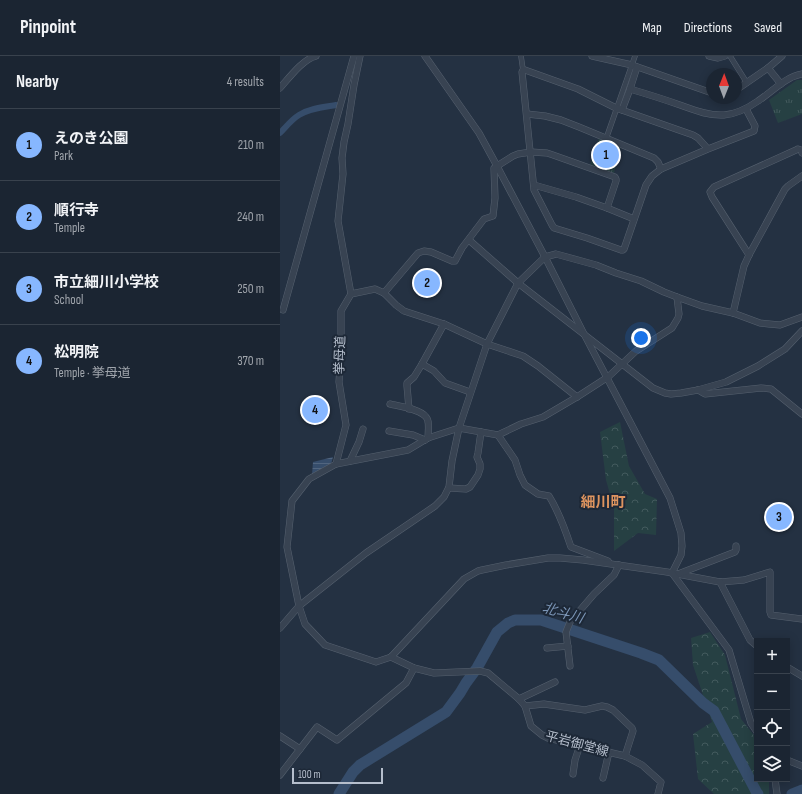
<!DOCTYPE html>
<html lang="en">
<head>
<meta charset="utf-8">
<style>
  body { margin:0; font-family:"Sofia Sans Condensed","Noto Sans JP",sans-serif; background:#28313e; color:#f1f3f6 }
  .controls { position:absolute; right:12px; bottom:12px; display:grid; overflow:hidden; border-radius:0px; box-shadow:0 2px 10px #0003 }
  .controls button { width:36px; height:36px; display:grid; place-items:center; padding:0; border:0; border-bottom:1px solid #39424d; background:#1b2532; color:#f1f3f6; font:20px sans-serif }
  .compass { position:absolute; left:426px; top:12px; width:36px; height:36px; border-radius:50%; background:#1b2532; box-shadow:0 2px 10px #0003; rotate:1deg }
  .scale { position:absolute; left:12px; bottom:10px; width:91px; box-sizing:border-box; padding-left:4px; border:2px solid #b5becc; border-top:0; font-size:11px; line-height:14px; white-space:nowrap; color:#b5becc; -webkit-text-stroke:3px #1d2837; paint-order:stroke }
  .you { position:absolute; left:361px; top:282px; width:14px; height:14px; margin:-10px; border:3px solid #fff; border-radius:50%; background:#1a73e8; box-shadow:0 0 0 6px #1a73e833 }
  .badge { display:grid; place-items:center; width:26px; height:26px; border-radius:50%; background:#87b7ff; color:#111; font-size:13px; font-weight:700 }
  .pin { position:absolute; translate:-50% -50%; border:2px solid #fff; box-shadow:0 1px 4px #0006 }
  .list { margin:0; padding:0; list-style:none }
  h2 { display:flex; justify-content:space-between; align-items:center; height:52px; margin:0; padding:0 16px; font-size:17px }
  h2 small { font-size:13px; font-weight:400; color:#a0a5ac }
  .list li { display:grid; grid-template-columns:26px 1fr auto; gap:12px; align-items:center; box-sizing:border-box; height:72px; padding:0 16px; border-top:1px solid #39424d }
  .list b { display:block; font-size:15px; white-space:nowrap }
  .list p { margin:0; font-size:13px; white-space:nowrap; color:#a0a5ac }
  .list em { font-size:13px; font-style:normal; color:#a0a5ac }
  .icon { flex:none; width:22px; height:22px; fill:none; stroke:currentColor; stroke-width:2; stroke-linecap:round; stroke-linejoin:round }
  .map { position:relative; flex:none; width:522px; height:738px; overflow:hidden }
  header { display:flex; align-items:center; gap:24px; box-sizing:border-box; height:56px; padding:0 20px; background:#1b2532; border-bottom:1px solid #39424d }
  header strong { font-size:19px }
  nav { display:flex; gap:22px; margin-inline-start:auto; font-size:14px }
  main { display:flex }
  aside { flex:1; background:#1b2532 }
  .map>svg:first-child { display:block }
  .forest { fill:url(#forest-crowns) }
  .park { fill:url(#park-tufts) }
  .water { fill:url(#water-rules) }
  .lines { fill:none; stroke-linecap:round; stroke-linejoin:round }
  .canal { stroke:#364d6b; stroke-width:6 }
  .river { stroke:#364d6b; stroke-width:11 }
  .pedestrian-casing { stroke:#56616f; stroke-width:5.5 }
  .minor-casing { stroke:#56616f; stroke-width:7 }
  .pedestrian { stroke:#384352; stroke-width:4.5 }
  .minor { stroke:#384352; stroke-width:6 }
  .labels { text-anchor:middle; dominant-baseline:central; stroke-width:4; stroke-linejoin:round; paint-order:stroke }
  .street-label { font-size:13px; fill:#b5becc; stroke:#1d2837 }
  .water-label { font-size:14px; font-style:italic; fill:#7b95b6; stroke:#1d2837 }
  .quarter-label { font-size:15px; font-weight:bold; fill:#de945f; stroke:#1d2837 }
</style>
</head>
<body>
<header>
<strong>Pinpoint</strong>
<nav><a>Map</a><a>Directions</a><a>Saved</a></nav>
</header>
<main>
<aside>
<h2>Nearby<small>4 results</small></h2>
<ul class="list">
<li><span class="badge">1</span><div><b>えのき公園</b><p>Park</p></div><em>210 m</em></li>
<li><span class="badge">2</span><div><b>順行寺</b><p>Temple</p></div><em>240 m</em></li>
<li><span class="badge">3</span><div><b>市立細川小学校</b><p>School</p></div><em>250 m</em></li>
<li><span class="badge">4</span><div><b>松明院</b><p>Temple · 挙母道</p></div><em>370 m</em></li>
</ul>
</aside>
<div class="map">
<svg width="522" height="738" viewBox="0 0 522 738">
  <defs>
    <pattern id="forest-crowns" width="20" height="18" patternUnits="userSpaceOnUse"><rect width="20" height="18" fill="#264043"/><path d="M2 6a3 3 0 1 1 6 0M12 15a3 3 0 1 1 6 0" fill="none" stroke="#435a5d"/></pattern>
    <pattern id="park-tufts" width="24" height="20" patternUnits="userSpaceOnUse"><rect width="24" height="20" fill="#264043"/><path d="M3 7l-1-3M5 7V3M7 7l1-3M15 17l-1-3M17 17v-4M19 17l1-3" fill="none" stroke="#435a5d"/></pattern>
    <pattern id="water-rules" width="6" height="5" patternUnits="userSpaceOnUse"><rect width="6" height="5" fill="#364d6b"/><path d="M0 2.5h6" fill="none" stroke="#51657f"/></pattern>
  </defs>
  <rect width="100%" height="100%" fill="#243142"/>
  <g class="forest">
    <polygon points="340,366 349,410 365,438 377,443 376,479 358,477 334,495 334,452 326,424 320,376"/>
    <polygon points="430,576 445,599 461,663 477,683 477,723 489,723 489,738 434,738 418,723 413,678 432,666 413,609 411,582"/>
  </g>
  <g class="park">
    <polygon points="517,24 522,24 522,58 498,67 489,44"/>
    <polygon points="319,82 341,90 334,117 310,109"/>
  </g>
  <polygon class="water" points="53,401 51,408 32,419 33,406"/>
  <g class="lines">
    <path class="canal" d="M0,77c6,-6 11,-13 19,-18 11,-7 25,-8 37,-10"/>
    <g class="river">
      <polyline points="59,738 73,716 80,709 166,656 180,637 186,627 197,612 217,576 228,567 235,564 261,564 361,597 379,604 423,647 434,655 477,737 478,738"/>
      <polyline points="512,738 522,734"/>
    </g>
    <g class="pedestrian-casing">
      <g id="pedestrian">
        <polyline points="241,0 243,14"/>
        <polyline points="450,0 467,27"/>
        <polyline points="326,83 355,0"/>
      </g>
    </g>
    <g class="minor-casing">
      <g id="minor">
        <polyline points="145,0 199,77 217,110 265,201 304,278 390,442 401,477 402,490 401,499 392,517 440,526 464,524 490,516 490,556 491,559 522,563"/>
        <polyline points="312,0 352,9 432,37"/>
        <polyline points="429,0 438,2 445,0"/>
        <polyline points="488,12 501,28"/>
        <path d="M0,32c9,-10 23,-29 36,-32"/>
        <path d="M350,33c17,5 33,10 50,16 14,5 29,11 44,10 13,-1 24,-7 34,-14 14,-9 27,-24 44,-27"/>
        <polyline points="456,34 488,12 502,0"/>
        <polyline points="342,54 350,33 357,11"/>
        <polyline points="247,58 265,60 281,64 299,71 374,102 378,106 381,113"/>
        <polyline points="428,93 418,82 413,79 336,52 298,33 245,14 243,14 242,16 254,134 272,169 274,172 307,182 341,194 343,194 344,193 366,129 372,120 381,113 428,93 474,75 475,70 466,53"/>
        <polyline points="254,129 296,141 327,152 354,163"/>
        <polyline points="189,184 238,227 373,332 385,337 391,338 401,337 418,334 446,326 478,310 505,293 522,275"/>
        <polyline points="469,199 432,141 430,136 434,131 516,94 518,93 521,94 522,97"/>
        <polyline points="104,237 138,197 144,195 151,196 172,205 175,205 182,192 204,163 213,160 215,142 214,112 233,100 238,98 251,96 267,97 273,99 335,121 336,123 336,125 327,152"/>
        <polyline points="71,238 95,233 104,237 116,249 124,255 164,268 207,288 243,300 258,310 297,341"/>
        <polyline points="3,254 74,0"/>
        <polyline points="453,257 464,210 469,199 505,133 508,130 522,120"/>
        <polyline points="142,308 154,315 165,327 190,336"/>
        <polyline points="418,334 425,338 481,332 491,333 522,358"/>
        <path d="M110,348c9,2 30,5 36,13 4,4 2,15 2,21"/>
        <polyline points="129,353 127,330 127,327 134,321 142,308 164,268"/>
        <polyline points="109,375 133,379 145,384"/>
        <path d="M218,379l17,25 5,15 5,10 13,9 11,2c10,16 16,33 22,51l37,14"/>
        <polyline points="70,405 79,386 83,373"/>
        <polyline points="56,408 66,369 59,326 61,296 61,255 71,238 58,165 63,118 62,102 64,86 68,68 74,29 80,0"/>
        <polyline points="169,432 186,433 190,431 198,419 200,413 200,408 197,401 198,397 201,376"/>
        <polyline points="398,518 455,496 456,494 456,490"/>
        <polyline points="440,526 470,584 477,590"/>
        <polyline points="0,572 19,550 86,497 155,450 164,441 169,431 172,405 179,372 207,288 238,227 265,201 276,198 316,209 336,217 361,225 384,236 397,241"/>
        <polyline points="267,592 288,590"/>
        <polyline points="111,601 134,612 154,617 200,615 208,617 239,643 245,650 251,670 262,679 268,682 345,700 362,709 381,726 378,738"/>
        <polyline points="290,610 286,576 290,566 314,538 334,519 339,509"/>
        <polyline points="507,611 522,620"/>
        <polyline points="239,643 275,626"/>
        <polyline points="245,650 264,648 305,654 322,650 327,651 333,654 352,672 353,675 345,700"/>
        <polyline points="477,676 471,667 449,594 392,517 387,516 303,504 280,502 268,502 226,509 202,514 198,515 184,523 111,601 96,606 45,589 25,568 19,550 7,491 12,445 29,423 56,408 128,394 148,382 179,372 218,379 241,368 263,361 297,341 328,321 356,295 392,272 398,262 399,258 397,241 422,250 453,257 480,267 489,268 500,269 522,261"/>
        <polyline points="0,680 20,693"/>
        <polyline points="507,704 522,710"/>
        <polyline points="293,718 295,704 300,689"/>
        <polyline points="0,719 37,671 57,684 126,627 134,612"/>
        <polyline points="323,722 329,696"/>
        <polyline points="495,723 497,738"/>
      </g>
    </g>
    <use href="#pedestrian" class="pedestrian"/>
    <use href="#minor" class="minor"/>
  </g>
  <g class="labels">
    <g class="street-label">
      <text transform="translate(60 299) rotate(-88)">挙母道</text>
      <text transform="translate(297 688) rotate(15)">平岩御堂線</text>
    </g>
    <g class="water-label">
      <text transform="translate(283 557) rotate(16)">北斗川</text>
    </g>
    <g class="quarter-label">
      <text x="323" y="446">細川町</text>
    </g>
  </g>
</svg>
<div class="controls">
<button>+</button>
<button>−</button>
<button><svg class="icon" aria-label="locate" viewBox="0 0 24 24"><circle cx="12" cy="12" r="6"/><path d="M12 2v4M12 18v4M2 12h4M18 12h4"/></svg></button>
<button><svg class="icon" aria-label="layers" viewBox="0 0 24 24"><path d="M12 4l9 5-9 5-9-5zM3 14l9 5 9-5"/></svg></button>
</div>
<svg class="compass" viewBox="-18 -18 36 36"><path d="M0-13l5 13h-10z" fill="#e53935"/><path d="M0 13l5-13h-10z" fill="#a0a5ac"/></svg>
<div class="scale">100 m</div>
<div class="you"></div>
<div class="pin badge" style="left:326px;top:99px">1</div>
<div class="pin badge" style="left:147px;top:227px">2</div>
<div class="pin badge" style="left:499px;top:461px">3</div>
<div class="pin badge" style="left:35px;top:354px">4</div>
</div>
</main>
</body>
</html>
